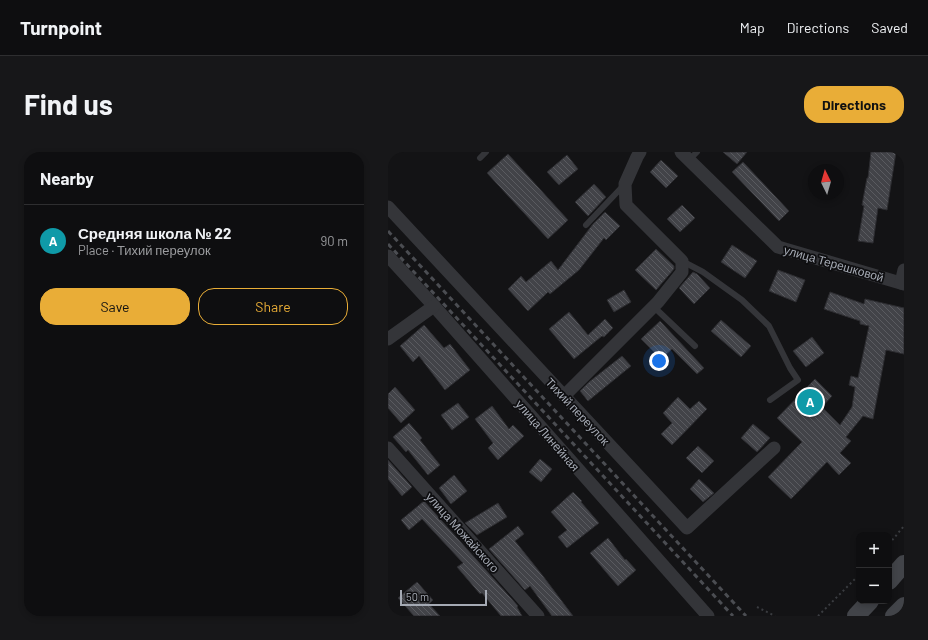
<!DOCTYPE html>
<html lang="en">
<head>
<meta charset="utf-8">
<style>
  body { margin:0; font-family:Barlow,sans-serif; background:#171719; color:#f1f3f6 }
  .controls { position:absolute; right:12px; bottom:12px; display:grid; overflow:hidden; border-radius:8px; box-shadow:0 2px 6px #0003 }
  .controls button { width:36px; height:36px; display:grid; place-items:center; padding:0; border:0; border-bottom:1px solid #2e2e30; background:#0e0e10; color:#f1f3f6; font:20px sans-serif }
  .compass { position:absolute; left:420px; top:12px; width:36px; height:36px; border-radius:50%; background:#0e0e10; box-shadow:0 2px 6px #0003; rotate:355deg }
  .scale { position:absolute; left:12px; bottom:10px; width:87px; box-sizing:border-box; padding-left:4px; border:2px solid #a5aab4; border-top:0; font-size:11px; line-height:14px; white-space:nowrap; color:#a5aab4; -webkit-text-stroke:3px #0e0e10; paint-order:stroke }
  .you { position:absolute; left:271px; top:209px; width:14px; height:14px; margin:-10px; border:3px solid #fff; border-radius:50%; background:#1a73e8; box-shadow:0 0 0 6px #1a73e833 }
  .badge { display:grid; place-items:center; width:26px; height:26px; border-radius:50%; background:#e9ad37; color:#fff; font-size:13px; font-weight:700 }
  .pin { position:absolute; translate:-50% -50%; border:2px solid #fff; box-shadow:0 1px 4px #0006 }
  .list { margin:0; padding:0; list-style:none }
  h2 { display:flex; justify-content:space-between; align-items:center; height:52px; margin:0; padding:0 16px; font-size:17px }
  h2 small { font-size:13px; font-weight:400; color:#9b9c9f }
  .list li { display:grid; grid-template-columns:26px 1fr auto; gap:12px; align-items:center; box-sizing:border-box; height:72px; padding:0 16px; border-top:1px solid #2e2e30 }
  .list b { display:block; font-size:15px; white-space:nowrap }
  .list p { margin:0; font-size:13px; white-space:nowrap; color:#9b9c9f }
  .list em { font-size:13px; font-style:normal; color:#9b9c9f }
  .actions { display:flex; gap:8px; padding:12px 16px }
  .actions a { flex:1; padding:9px 0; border:1px solid #e9ad37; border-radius:16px; text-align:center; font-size:14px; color:#e9ad37 }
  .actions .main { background:#e9ad37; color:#111 }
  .map { position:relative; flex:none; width:516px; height:464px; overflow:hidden; border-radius:16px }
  header { display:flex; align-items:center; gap:24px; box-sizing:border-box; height:56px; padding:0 20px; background:#0e0e10; border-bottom:1px solid #2e2e30 }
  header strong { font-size:19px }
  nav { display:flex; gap:22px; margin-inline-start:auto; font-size:14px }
  .intro { display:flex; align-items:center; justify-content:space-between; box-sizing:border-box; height:96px; padding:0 24px }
  h1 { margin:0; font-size:28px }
  .button { padding:10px 18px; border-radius:16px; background:#e9ad37; color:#111; font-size:14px; font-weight:700 }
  main { display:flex; gap:24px; padding:0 24px }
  aside { flex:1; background:#0e0e10; border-radius:16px; box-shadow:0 2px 6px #0003 }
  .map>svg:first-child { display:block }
  .building { fill:url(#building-back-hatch); stroke:#2d2d31 }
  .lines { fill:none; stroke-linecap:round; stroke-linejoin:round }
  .path { stroke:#3a3c40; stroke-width:2; stroke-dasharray:2 3; stroke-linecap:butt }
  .lane { stroke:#343539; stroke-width:6 }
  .street { stroke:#343539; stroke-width:13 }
  .secondary { stroke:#424449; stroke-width:18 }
  .rail { stroke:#4b4d52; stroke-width:3; stroke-dasharray:5 4; stroke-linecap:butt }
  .labels { text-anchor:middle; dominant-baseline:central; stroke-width:3.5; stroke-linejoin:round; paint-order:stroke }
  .street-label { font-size:12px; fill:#a5aab4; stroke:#0e0e10 }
</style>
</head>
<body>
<header>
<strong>Turnpoint</strong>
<nav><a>Map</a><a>Directions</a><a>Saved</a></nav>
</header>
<div class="intro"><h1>Find us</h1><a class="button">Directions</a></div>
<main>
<aside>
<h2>Nearby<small></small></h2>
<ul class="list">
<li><span class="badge" style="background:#0f9aa8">A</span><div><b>Средняя школа № 22</b><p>Place · Тихий переулок</p></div><em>90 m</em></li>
</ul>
<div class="actions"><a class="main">Save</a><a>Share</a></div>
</aside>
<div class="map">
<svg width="516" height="464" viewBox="0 0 516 464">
  <defs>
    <pattern id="building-back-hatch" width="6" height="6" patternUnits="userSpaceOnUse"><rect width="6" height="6" fill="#424348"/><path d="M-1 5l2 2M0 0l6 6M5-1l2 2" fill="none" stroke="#5a5b60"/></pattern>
  </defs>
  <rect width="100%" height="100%" fill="#131315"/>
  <g class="building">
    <polygon points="335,0 359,0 349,12"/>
    <polygon points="483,0 508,0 499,58 490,56 485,91 470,89 476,54 474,53 479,26 480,26"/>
    <polygon points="120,2 180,68 160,87 99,21"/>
    <polygon points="179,3 190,17 171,33 159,20"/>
    <polygon points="273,8 290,24 278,36 262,20"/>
    <polygon points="355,10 401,59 391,69 344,20"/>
    <polygon points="206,32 218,45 200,64 187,50"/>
    <polygon points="294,53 307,66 292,80 279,67"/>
    <polygon points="217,60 232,74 218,88 216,86 191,118 162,142 160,140 140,159 120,137 133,124 138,130 163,109 170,118 205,72"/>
    <polygon points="344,93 369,109 357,126 333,110"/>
    <polygon points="268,97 286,114 286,117 268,138 247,118"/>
    <polygon points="390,118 417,128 408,150 381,139"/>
    <polygon points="305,120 309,122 322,136 306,152 291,136"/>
    <polygon points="236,138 243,150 226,160 219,148"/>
    <polygon points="442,140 476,152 477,147 516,156 516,202 498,198 485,267 475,264 458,285 463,289 452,301 463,311 451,323 439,310 403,347 380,325 414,290 389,266 427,227 444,244 434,255 452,273 464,255 467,235 461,233 463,224 470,226 481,174 472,172 472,169 436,157"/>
    <polygon points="181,160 200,183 217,167 225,176 216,185 214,184 186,207 161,177"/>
    <polygon points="333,168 363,194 353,205 323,179"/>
    <polygon points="272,169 316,216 309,222 284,197 273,207 253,187"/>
    <polygon points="36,173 56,196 62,192 82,218 57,238 31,204 25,210 12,194"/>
    <polygon points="424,185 436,201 418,215 405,199"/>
    <polygon points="234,204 243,214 200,249 192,239 201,230"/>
    <polygon points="7,235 27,258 13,271 0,256 0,242"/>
    <polygon points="290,245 302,257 311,249 319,257 284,293 273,282 284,271 275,261"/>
    <polygon points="70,251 81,265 64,278 53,263"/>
    <polygon points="104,254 121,277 125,273 136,284 110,308 100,296 105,291 87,267"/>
    <polygon points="21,271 34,286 32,288 52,313 40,323 20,298 18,300 5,285"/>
    <polygon points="365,272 382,286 369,300 353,286"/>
    <polygon points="310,294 326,309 314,321 298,306"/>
    <polygon points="152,307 164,317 153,330 141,320"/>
    <polygon points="0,308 24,335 14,344 0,327"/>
    <polygon points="66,323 79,339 63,352 51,336"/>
    <polygon points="311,327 326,341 315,350 302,337"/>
    <polygon points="185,340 194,349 193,350 211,371 179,396 170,385 179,378 163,360"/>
    <polygon points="36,349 130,454 129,455 134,464 113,464 94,441 92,442 69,415 75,411 34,367 21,378 13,368"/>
    <polygon points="110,351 119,365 89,383 77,371"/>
    <polygon points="130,374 136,382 127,389 155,424 185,464 164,464 142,434 137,438 101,397"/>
    <polygon points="220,386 237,408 238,407 248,418 230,434 218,420 202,401"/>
    <polygon points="29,430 45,448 41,452 52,464 26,464 10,446"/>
  </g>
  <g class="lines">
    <g class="path">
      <polyline points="501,392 516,374"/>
      <polyline points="369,455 387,464"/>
      <polyline points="430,464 471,423"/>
    </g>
    <g class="lane">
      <polyline points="92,6 98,0"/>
      <polyline points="301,8 309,0"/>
      <polyline points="198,73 236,33"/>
      <polyline points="294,109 315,120 354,148 381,174 402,216 410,228 382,248"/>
      <polyline points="266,155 307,194"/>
    </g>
    <g class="street">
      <polyline points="293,0 390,95 516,132"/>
      <polyline points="0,55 299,376 386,296"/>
      <polyline points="0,104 46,154 320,464"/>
      <polyline points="513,131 516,118"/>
      <polyline points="0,187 46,154"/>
      <polyline points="176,244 270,150 294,120 294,109 238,53 237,32 249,5 252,0"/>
      <polyline points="0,296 150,464"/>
    </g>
    <g class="secondary">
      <polyline points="501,429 516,412"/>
      <polyline points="468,464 482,449"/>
      <polyline points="506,464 516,454"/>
    </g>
    <g class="rail">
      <polyline points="0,79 358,464"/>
      <polyline points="0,92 345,464"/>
    </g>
  </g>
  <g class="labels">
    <g class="street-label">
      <text transform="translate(446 111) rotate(16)">улица Терешковой</text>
      <text transform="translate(190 259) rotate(47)">Тихий переулок</text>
      <text transform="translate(160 283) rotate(49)">улица Линейная</text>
      <text transform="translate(75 380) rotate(48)">улица Можайского</text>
    </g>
  </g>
</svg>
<div class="controls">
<button>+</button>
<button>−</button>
</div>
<svg class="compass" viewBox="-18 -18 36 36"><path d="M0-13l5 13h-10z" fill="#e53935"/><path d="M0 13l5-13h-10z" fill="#9b9c9f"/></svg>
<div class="scale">50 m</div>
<div class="you"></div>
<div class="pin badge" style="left:422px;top:250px;background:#0f9aa8">A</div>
</div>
</main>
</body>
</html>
